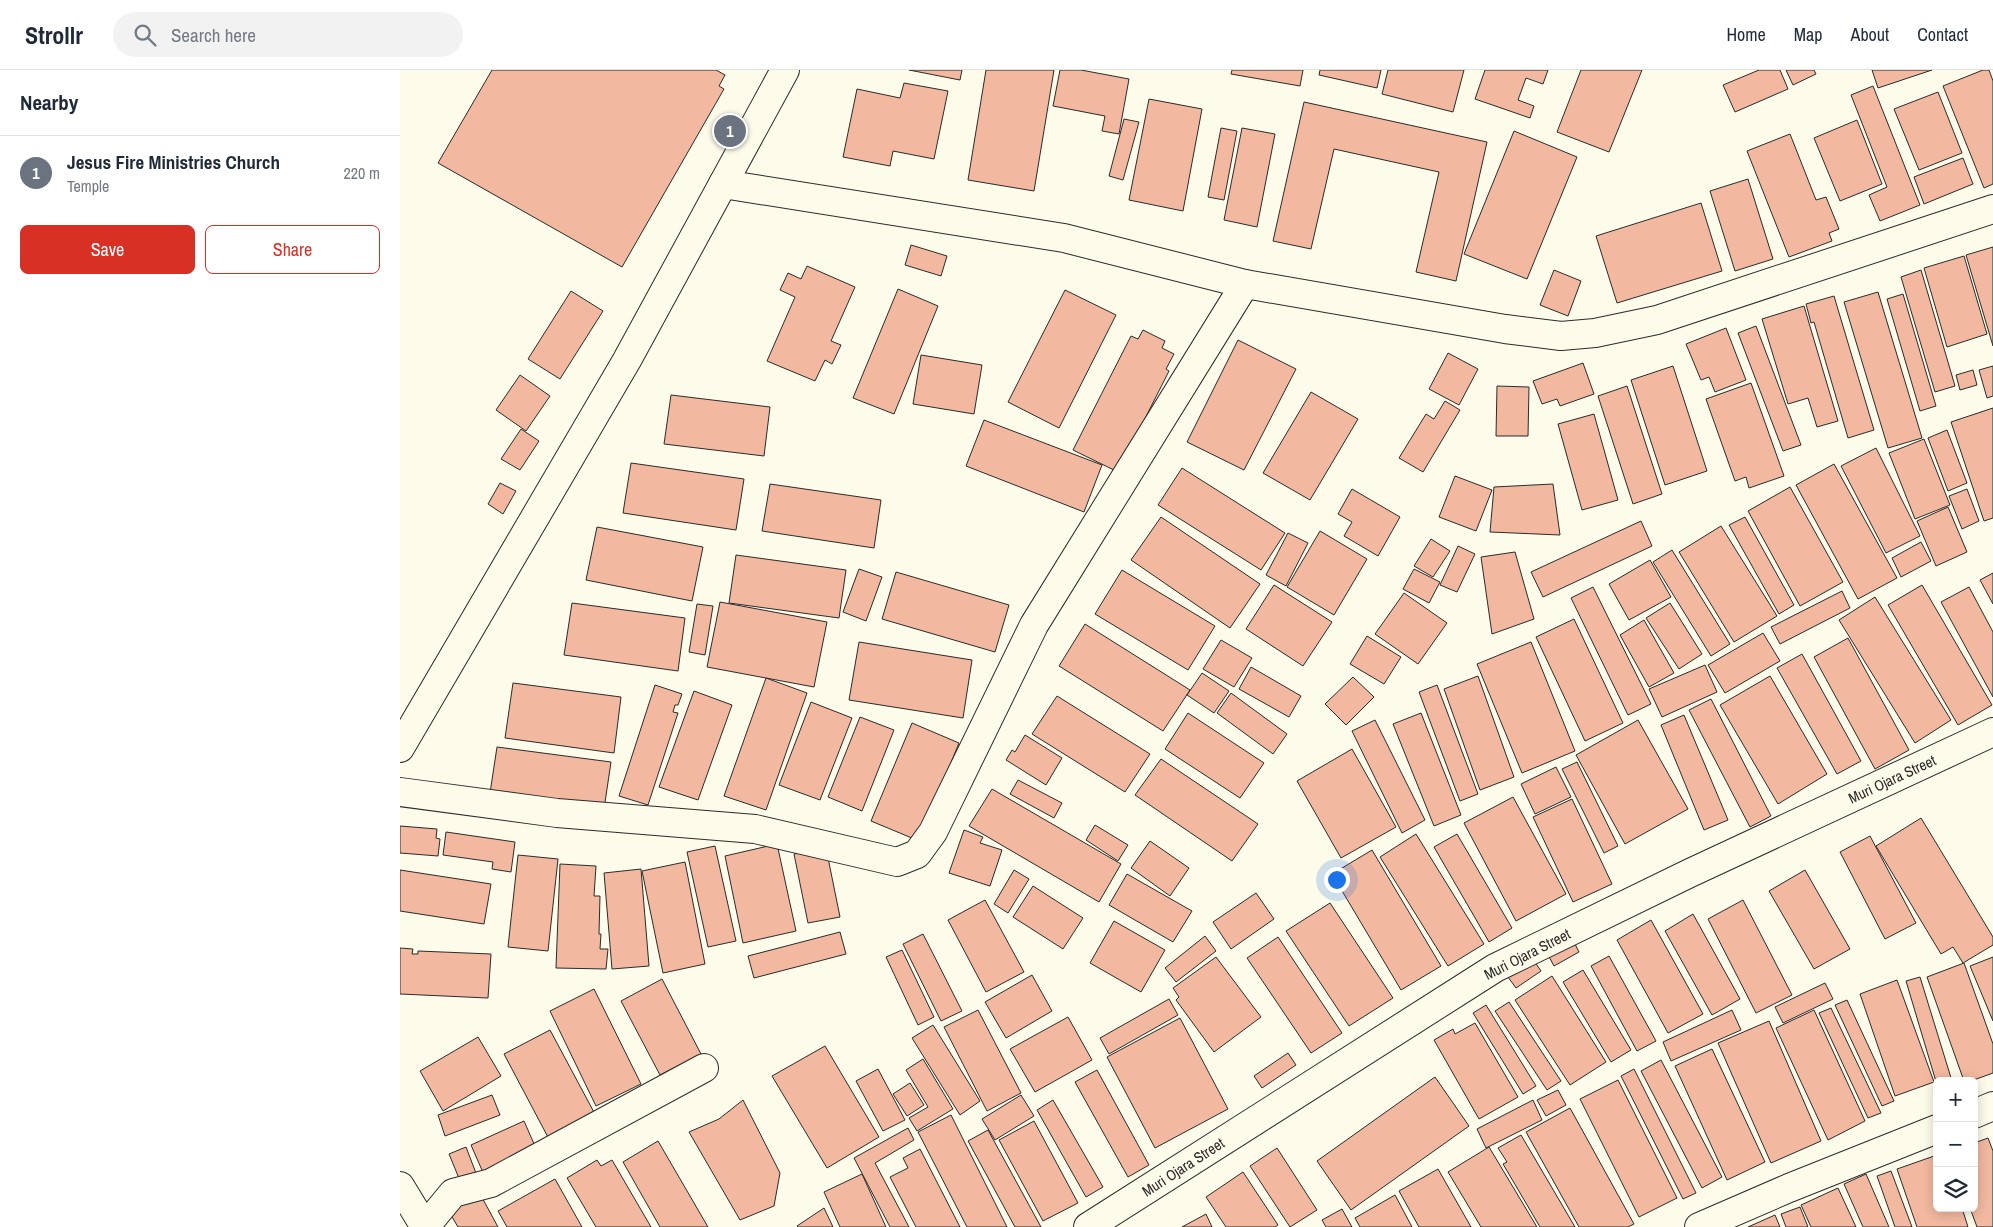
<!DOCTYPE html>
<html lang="en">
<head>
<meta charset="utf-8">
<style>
  body { margin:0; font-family:"Archivo Narrow",sans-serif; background:#f2f2f3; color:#1f2937 }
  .controls { position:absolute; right:15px; bottom:15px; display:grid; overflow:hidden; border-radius:8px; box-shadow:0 2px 12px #0003 }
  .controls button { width:45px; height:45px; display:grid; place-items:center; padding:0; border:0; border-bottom:1px solid #e0e1e3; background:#fff; color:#1f2937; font:25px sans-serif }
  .you { position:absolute; left:936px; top:809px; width:18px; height:18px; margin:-12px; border:4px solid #fff; border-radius:50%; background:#1a73e8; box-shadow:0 0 0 8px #1a73e833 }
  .badge { display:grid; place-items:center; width:32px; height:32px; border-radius:50%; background:#d93025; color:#fff; font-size:16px; font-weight:700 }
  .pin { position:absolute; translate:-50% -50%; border:2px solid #fff; box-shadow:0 1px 5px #0006 }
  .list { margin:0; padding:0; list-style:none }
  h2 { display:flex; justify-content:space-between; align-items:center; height:65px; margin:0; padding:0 20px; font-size:21px }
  h2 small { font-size:16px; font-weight:400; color:#747a83 }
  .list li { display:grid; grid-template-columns:32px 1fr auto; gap:15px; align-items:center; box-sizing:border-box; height:75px; padding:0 20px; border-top:1px solid #e0e1e3 }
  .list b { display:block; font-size:19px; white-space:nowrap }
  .list p { margin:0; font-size:16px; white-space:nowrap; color:#747a83 }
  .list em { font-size:16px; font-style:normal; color:#747a83 }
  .actions { display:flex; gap:10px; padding:15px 20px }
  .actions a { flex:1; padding:11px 0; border:1px solid #d93025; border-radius:8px; text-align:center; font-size:18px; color:#d93025 }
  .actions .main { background:#d93025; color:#fff }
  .icon { flex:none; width:28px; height:28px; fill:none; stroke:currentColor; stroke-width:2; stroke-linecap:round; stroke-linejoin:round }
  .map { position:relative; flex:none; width:1593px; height:1157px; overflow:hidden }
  header { display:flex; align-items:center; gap:30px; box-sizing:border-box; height:70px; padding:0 25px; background:#fff; border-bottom:1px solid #e0e1e3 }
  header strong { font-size:24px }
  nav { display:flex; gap:28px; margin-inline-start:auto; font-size:18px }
  .search { width:350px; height:45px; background:#f2f2f3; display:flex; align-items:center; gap:12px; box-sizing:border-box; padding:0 18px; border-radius:28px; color:#747a83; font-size:19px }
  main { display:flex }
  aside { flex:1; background:#fff }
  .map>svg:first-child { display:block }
  .building { fill:#f2b8a0; stroke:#2b2b2b }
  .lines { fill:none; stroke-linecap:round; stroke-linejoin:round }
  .minor-casing { stroke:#2b2b2b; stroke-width:30 }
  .minor { stroke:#fdfbea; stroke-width:28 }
  .labels { text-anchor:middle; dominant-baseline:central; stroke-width:4; stroke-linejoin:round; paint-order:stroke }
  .street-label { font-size:15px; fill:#2b2b2b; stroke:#fdfbea }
</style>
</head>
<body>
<header>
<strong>Strollr</strong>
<div class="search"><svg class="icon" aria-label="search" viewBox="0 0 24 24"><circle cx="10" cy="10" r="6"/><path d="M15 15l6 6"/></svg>Search here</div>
<nav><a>Home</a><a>Map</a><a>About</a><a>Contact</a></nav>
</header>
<main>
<aside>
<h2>Nearby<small></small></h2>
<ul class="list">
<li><span class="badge" style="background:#6b7280">1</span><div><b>Jesus Fire Ministries Church</b><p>Temple</p></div><em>220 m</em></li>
</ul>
<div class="actions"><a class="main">Save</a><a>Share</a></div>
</aside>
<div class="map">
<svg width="1593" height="1157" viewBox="0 0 1593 1157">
  <rect width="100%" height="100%" fill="#fdfbea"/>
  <g class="building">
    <polygon points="92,0 316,0 325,5 319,16 324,19 222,197 38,93"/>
    <polygon points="509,0 562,0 560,10"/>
    <polygon points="586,0 654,0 634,121 568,110"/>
    <polygon points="660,0 681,0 729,9 719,64 702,61 705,46 653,36"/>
    <polygon points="832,0 903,0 900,16 831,4"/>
    <polygon points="920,0 981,0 977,18 919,5"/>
    <polygon points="988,0 1064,0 1053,42 982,24"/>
    <polygon points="1085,0 1148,0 1143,14 1126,8 1118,30 1134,36 1130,48 1075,29"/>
    <polygon points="1181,0 1242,0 1209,82 1157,62"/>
    <polygon points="1359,0 1380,0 1388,19 1335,42 1323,15"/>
    <polygon points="1386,0 1414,0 1416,4 1393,15"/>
    <polygon points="1472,0 1532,0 1478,18"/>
    <polygon points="1583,0 1589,0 1593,11 1593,114 1584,118 1543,16"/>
    <polygon points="504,13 548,21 534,89 493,81 490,96 443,87 457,19 500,28"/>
    <polygon points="1473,16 1520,135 1480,151 1469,125 1487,117 1451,25"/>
    <polygon points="1538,22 1562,83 1519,100 1494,39"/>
    <polygon points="749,29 802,39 783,141 729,130"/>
    <polygon points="904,32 1087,72 1056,211 1016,202 1039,102 934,79 911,179 873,171"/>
    <polygon points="724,49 739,52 723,110 709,106"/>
    <polygon points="1457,50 1482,114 1440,131 1414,68"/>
    <polygon points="821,58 837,61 824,130 808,127"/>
    <polygon points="842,58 875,64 857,157 824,150"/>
    <polygon points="1114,61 1177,87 1127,209 1064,184"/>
    <polygon points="1390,64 1416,130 1426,127 1439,159 1429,163 1432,171 1389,187 1347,81"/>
    <polygon points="1563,88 1573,114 1524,134 1514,107"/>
    <polygon points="1348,109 1373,189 1335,201 1310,121"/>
    <polygon points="1301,133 1322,201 1217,233 1196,166"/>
    <polygon points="511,175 547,186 541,206 505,195"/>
    <polygon points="1593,177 1593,276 1566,185"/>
    <polygon points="1564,186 1587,264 1547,277 1524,198"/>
    <polygon points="407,196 455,217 431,271 441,275 432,294 425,290 415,311 367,291 395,227 380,220 388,203 401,209"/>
    <polygon points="1154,200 1181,211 1168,246 1140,235"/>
    <polygon points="1521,200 1555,316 1535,322 1501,207"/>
    <polygon points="498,219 538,236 494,344 453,328"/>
    <polygon points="665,220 716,245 659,358 608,332"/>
    <polygon points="171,221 203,241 160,309 128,289"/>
    <polygon points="1478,222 1522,368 1488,378 1444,232"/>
    <polygon points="1503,224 1536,336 1520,341 1487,229"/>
    <polygon points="1434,226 1474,360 1448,368 1414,252 1411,253 1406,234"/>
    <polygon points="1404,236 1438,351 1417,357 1408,328 1388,334 1362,249"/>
    <polygon points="1356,256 1401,375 1383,381 1338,263"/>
    <polygon points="1326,258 1346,310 1315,322 1309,307 1301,310 1286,274"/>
    <polygon points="743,260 765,271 762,278 774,284 766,299 769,301 718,402 673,380 731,266 738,269"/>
    <polygon points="838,270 896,299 844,400 787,372"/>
    <polygon points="1048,283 1078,299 1059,335 1029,319"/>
    <polygon points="521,285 582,295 574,344 513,334"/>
    <polygon points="1183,293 1194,324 1160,336 1157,329 1142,334 1133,311"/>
    <polygon points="1273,296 1307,401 1265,415 1231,310"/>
    <polygon points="1593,296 1593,326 1587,328 1579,300"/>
    <polygon points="1573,300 1577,315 1560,320 1556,305"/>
    <polygon points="120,305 150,326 126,361 96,340"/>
    <polygon points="1351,313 1384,406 1349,418 1346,407 1335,411 1306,329"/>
    <polygon points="1097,316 1129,317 1128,366 1096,366"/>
    <polygon points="1227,316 1262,424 1233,434 1198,326"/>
    <polygon points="911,322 958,349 910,430 863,403"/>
    <polygon points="271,325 370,337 364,386 264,374"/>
    <polygon points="1045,331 1060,340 1023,402 999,388 1026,344 1034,349"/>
    <polygon points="1593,338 1593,448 1584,451 1551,352"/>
    <polygon points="1194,344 1218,430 1182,440 1158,354"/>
    <polygon points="584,350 702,395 684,442 566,396"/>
    <polygon points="121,359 139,371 120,400 101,389"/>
    <polygon points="1547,360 1567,413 1548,421 1528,368"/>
    <polygon points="1524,369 1550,435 1515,449 1489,383"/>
    <polygon points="1476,378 1520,466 1486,483 1441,396"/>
    <polygon points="231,393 344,409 336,460 223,443"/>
    <polygon points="1434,394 1497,508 1458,529 1396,415"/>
    <polygon points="782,398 885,463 861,500 758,435"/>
    <polygon points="1055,406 1092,420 1076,461 1039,447"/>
    <polygon points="100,413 116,421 103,444 88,434"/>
    <polygon points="370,414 481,430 474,478 362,461"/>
    <polygon points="1153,414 1160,465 1090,462 1094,417"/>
    <polygon points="1390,417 1443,512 1400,536 1348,441"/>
    <polygon points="952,419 1000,447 978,486 944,466 952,452 938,444"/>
    <polygon points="1567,419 1579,451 1562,459 1549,426"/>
    <polygon points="1548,437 1567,482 1536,496 1517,451"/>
    <polygon points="761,447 860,514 830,558 731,490"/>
    <polygon points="1345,447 1394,535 1379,544 1329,455"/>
    <polygon points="1241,451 1252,476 1143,527 1131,502"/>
    <polygon points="1321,456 1377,546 1334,572 1279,482"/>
    <polygon points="197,457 303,477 292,531 186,510"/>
    <polygon points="920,461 967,489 934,545 887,517"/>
    <polygon points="888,463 908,473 886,516 866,505"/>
    <polygon points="1031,469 1050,481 1033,507 1014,496"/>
    <polygon points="1521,472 1531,491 1501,507 1492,488"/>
    <polygon points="1058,476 1075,484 1057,522 1040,515"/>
    <polygon points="1272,480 1330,574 1311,586 1253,492"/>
    <polygon points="1115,482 1134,549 1092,564 1081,487"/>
    <polygon points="336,485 446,500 439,548 329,533"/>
    <polygon points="1250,490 1271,527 1229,550 1209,514"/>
    <polygon points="459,499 482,507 466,551 443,542"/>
    <polygon points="1014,499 1040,512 1029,533 1003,519"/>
    <polygon points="722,500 815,556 788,600 695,544"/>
    <polygon points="496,502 609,535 595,582 482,549"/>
    <polygon points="1593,503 1593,534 1580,510"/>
    <polygon points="874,515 932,552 903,596 846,559"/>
    <polygon points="1522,515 1592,635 1558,655 1488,535"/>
    <polygon points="1193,517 1251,634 1228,645 1171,528"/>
    <polygon points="1569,517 1593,562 1593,627 1541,532"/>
    <polygon points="1442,521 1450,538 1380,574 1371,557"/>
    <polygon points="1004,523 1047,553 1018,594 975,564"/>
    <polygon points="1475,527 1551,650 1515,673 1439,550"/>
    <polygon points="320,532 427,552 414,617 307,597"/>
    <polygon points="172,533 285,548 278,601 164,585"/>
    <polygon points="1270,533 1302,584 1279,599 1246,548"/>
    <polygon points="297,534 313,536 305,585 289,582"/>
    <polygon points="1174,549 1223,653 1185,671 1136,567"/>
    <polygon points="1244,550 1274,603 1249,617 1220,565"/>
    <polygon points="685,554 790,620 763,661 659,596"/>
    <polygon points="1363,563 1380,591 1325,623 1308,595"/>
    <polygon points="967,566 1001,587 984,614 950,594"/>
    <polygon points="1448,568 1509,680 1475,699 1414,587"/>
    <polygon points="821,570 852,588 834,617 803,599"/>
    <polygon points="459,572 572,590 563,648 449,630"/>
    <polygon points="1131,572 1175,681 1122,703 1077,594"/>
    <polygon points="1402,584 1461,691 1437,704 1377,598"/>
    <polygon points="1305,595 1317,622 1262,647 1249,619"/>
    <polygon points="851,597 901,626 889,647 839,619"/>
    <polygon points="802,603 829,621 814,643 787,625"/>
    <polygon points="1078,606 1114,707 1080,720 1044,619"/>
    <polygon points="1370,606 1427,704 1378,734 1320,635"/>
    <polygon points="953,607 974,627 946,655 925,634"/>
    <polygon points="366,608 407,623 366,740 324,726"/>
    <polygon points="113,613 221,627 214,683 105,668"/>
    <polygon points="255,615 282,624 278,635 275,635 273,642 278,643 248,735 219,726"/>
    <polygon points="1037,615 1078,724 1060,731 1019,622"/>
    <polygon points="294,621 332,635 298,730 259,717"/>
    <polygon points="831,623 887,664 873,684 817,643"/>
    <polygon points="657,626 750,684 725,722 632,664"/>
    <polygon points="1311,629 1371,746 1350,757 1289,640"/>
    <polygon points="411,632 452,648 420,730 379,715"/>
    <polygon points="788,643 864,693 840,728 765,679"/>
    <polygon points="1021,643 1061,745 1034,756 993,654"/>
    <polygon points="1284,645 1328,750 1304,760 1261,655"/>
    <polygon points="460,647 494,660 462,741 428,727"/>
    <polygon points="975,650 1025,750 1002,763 952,661"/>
    <polygon points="1238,650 1288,739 1225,774 1176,685"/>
    <polygon points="512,653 559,673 519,771 471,751"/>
    <polygon points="625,665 662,688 646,715 606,690 612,680 615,682"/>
    <polygon points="97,677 211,692 204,739 90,723"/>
    <polygon points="952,679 996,757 941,788 897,711"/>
    <polygon points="761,689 858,754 832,791 735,725"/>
    <polygon points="1177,692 1218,776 1204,783 1162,699"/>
    <polygon points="1156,697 1171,727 1135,744 1121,714"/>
    <polygon points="618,710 662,733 654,748 610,724"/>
    <polygon points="592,719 721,794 699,832 569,756"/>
    <polygon points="1113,727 1166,824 1116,851 1064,753"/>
    <polygon points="1172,729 1212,814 1173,832 1133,747"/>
    <polygon points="1521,748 1593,867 1593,875 1563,893 1553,877 1541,884 1476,776"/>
    <polygon points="695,755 728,775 718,791 686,770"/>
    <polygon points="0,756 37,759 36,768 40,769 38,786 0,783"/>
    <polygon points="564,760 583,767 580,773 602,780 590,816 549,803"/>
    <polygon points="46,762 115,772 111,802 92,799 93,792 43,785"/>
    <polygon points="1016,764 1084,874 1048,896 980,787"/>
    <polygon points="1057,764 1112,858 1089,872 1034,777"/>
    <polygon points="1470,766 1516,853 1485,869 1440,782"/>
    <polygon points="750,771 789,798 770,826 731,798"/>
    <polygon points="377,774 396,861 343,873 325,786"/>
    <polygon points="315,776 336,871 308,877 287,782"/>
    <polygon points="426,778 440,847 408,853 394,784"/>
    <polygon points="972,780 1041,896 1001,920 932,804"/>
    <polygon points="118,785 158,789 148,881 108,877"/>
    <polygon points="285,792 305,894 263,903 242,801"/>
    <polygon points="160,794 196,796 194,826 200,826 199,864 201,864 200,879 208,879 206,899 156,898"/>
    <polygon points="241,799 249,896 212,899 204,803"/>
    <polygon points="0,800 91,814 84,854 0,841"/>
    <polygon points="614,800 629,809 608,843 594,834"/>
    <polygon points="1405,800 1450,879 1414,899 1369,821"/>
    <polygon points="727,804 792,841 773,872 709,835"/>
    <polygon points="633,816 683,848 663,879 613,847"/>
    <polygon points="856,823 874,849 831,879 813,852"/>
    <polygon points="585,830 624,902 586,922 548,850"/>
    <polygon points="1343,830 1392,925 1356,943 1308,849"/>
    <polygon points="930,833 993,928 949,956 886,861"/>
    <polygon points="1293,844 1340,929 1312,945 1265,861"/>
    <polygon points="1251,850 1303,944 1268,963 1217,870"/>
    <polygon points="714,851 765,880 741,922 690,893"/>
    <polygon points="440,862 446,884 354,908 348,886"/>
    <polygon points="523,864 562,941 541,951 503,874"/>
    <polygon points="805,866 816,881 776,912 765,898"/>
    <polygon points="878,867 942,963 911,983 847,888"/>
    <polygon points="1172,868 1179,882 1154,896 1147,883"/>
    <polygon points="0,878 13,879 12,884 18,884 18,881 91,884 88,928 0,924"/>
    <polygon points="502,880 534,947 518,955 486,887"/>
    <polygon points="1130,885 1141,901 1116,918 1105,903"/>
    <polygon points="1209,886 1256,971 1237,981 1191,896"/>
    <polygon points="816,887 861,947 814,982 776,930 779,927 773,918"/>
    <polygon points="1593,887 1593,951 1570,896"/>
    <polygon points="1564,893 1593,974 1593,1003 1571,1011 1564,1011 1527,907"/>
    <polygon points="1183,900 1231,980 1211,992 1163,912"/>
    <polygon points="632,905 652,941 606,968 585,932"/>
    <polygon points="1152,906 1206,992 1170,1015 1115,930"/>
    <polygon points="1520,907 1552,1011 1537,1011 1537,1015 1506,911"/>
    <polygon points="262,909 301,984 260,1005 221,931"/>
    <polygon points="1497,910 1534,1012 1495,1026 1460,924"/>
    <polygon points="1425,913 1433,929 1383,953 1375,937"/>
    <polygon points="194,919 241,1014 196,1036 150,941"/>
    <polygon points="769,929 778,945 709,984 700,968"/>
    <polygon points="1447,930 1494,1031 1482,1036 1435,935"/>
    <polygon points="1109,932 1161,1011 1147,1020 1095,941"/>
    <polygon points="1086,935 1136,1016 1123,1024 1073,943"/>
    <polygon points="1431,938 1481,1043 1468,1048 1419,943"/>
    <polygon points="578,940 621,1023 587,1041 544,957"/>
    <polygon points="1332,940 1341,960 1271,991 1263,972"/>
    <polygon points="1414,940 1465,1051 1428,1070 1376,958"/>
    <polygon points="668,947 692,990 635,1022 610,979"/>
    <polygon points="780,948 828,1039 755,1078 707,987"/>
    <polygon points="1369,951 1421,1071 1371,1093 1318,973"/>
    <polygon points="1075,953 1118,1027 1079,1049 1034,970 1053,959 1055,964"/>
    <polygon points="533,955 580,1031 560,1045 512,968"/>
    <polygon points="150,960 196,1046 150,1071 104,984"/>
    <polygon points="78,967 101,1006 43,1041 20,1001"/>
    <polygon points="425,976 479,1067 427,1098 372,1006"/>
    <polygon points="1312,979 1365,1092 1327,1110 1275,996"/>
    <polygon points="888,983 896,995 862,1018 854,1006"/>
    <polygon points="523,989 553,1039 517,1061 509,1048 528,1037 506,1000"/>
    <polygon points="1261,990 1322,1107 1302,1118 1241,1001"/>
    <polygon points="478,999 505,1050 483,1061 456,1011"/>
    <polygon points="1234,999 1296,1123 1283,1129 1221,1006"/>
    <polygon points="697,1000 749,1095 728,1107 675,1012"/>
    <polygon points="1035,1007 1069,1056 951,1140 917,1091"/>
    <polygon points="1218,1010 1277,1128 1239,1147 1180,1029"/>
    <polygon points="510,1013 524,1035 507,1046 493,1024"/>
    <polygon points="1158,1020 1166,1035 1146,1046 1137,1030"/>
    <polygon points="92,1025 100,1045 45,1066 38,1045"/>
    <polygon points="621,1025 634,1046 595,1070 582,1049"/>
    <polygon points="343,1030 380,1103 374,1136 340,1150 289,1062 319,1049"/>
    <polygon points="653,1030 703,1117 686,1127 637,1040"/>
    <polygon points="1133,1030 1142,1050 1086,1078 1077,1059"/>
    <polygon points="1170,1038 1234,1154 1228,1157 1179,1157 1126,1062"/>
    <polygon points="551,1045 607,1157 567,1157 518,1062"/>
    <polygon points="124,1051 138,1083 85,1107 71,1075"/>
    <polygon points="634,1051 678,1133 643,1151 599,1070"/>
    <polygon points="508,1058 514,1070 475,1093 509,1157 490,1157 454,1088"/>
    <polygon points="588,1060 641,1157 615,1157 568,1071"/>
    <polygon points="1121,1065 1175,1157 1140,1157 1103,1094 1107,1092 1098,1078"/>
    <polygon points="1588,1068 1593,1081 1593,1157 1577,1157 1570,1138 1574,1138 1574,1073"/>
    <polygon points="258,1071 308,1157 260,1157 223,1092"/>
    <polygon points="66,1077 79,1111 63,1118 49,1084"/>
    <polygon points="1089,1077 1137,1157 1081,1157 1048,1102"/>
    <polygon points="877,1078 917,1140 890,1157 850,1096"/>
    <polygon points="520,1079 560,1157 516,1157 490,1107 508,1098 503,1088"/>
    <polygon points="1537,1085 1537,1138 1562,1138 1568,1157 1517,1157 1497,1099"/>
    <polygon points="197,1090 201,1096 212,1090 251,1157 196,1157 167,1108"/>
    <polygon points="1038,1099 1071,1157 1019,1157 999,1121"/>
    <polygon points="1491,1101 1512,1157 1495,1157 1477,1106"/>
    <polygon points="843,1102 878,1155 875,1157 826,1157 806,1127"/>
    <polygon points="462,1104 486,1157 440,1157 424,1122"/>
    <polygon points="1466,1104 1489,1157 1463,1157 1444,1114"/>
    <polygon points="155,1109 182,1157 107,1157 98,1141"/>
    <polygon points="1438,1118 1456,1157 1411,1157 1401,1135"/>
    <polygon points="79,1122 98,1157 58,1157 48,1140"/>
    <polygon points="995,1125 1012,1157 960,1157 955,1148"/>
    <polygon points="1400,1137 1408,1157 1386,1157 1381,1144"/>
    <polygon points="424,1138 433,1157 398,1157 397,1156"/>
    <polygon points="942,1139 952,1157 926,1157 922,1150"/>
    <polygon points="806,1144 812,1157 782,1157"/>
    <polygon points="1375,1145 1380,1157 1348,1157"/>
  </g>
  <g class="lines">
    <g class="minor-casing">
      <g id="minor">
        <polyline points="323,114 664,168 845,214 1105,259 1161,266 1195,263 1257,250 1593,139"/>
        <polyline points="0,678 227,290 385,0"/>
        <polyline points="0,722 157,743 355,759 497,792 517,784 533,762 634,555 845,214"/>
        <polyline points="1574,1044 1593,1036"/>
        <polyline points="0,1116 25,1157"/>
        <polyline points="25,1157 53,1123 91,1113 304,998"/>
        <polyline points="688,1157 1095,898 1290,803 1593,662"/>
        <polyline points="1299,1157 1389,1118 1537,1059"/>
      </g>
    </g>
    <use href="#minor" class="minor"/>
  </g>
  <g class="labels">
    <g class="street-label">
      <text transform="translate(1492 709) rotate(-25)">Muri Ojara Street</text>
      <text transform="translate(1127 884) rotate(-27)">Muri Ojara Street</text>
      <text transform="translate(783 1097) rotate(-33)">Muri Ojara Street</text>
    </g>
  </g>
</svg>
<div class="controls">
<button>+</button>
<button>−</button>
<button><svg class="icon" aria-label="layers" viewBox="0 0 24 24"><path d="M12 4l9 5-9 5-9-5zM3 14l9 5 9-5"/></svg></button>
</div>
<div class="you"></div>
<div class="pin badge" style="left:330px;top:61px;background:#6b7280">1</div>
</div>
</main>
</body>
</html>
